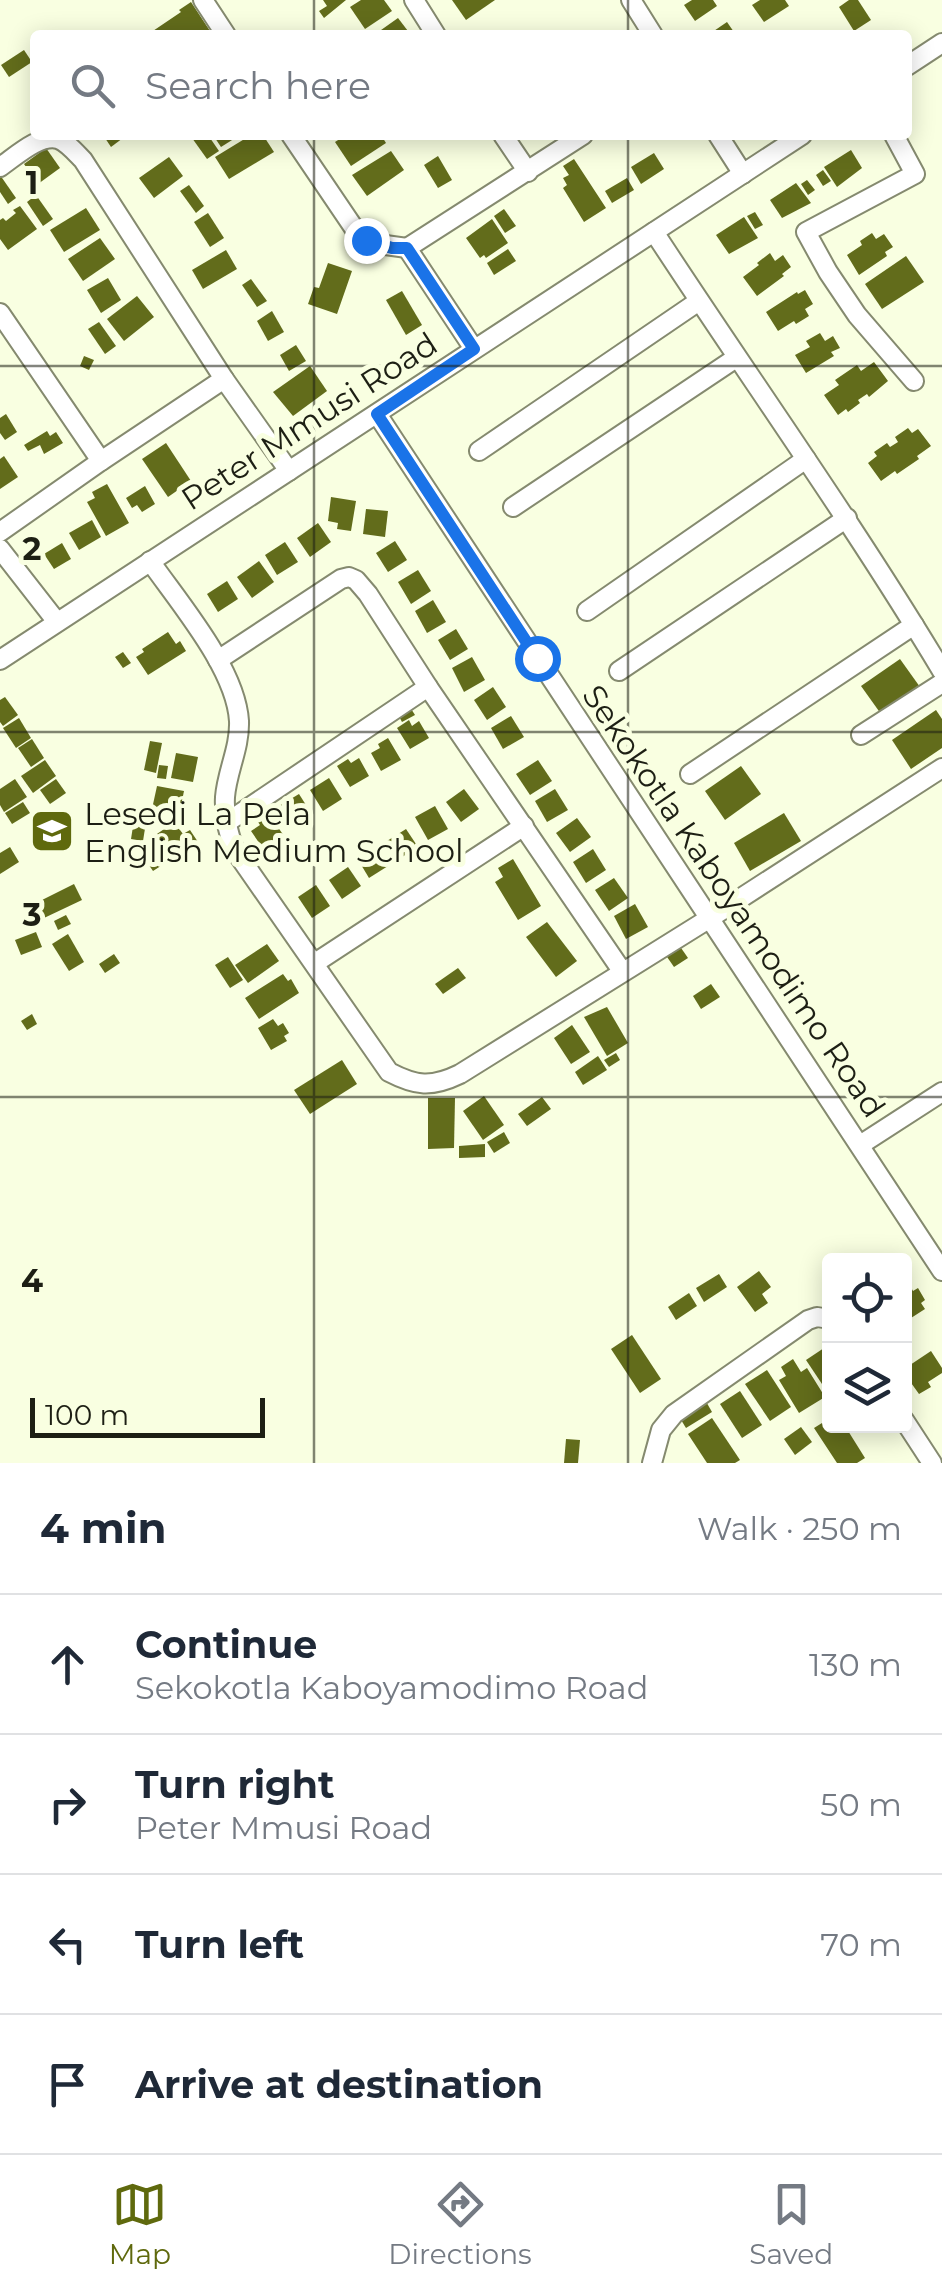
<!DOCTYPE html>
<html lang="en">
<head>
<meta charset="utf-8">
<style>
  body { margin:0; font-family:Montserrat,sans-serif; background:#f2f2f3; color:#1f2937 }
  .controls { position:absolute; right:30px; bottom:30px; display:grid; overflow:hidden; border-radius:10px; box-shadow:0 5px 25px #0003 }
  .controls button { width:90px; height:90px; display:grid; place-items:center; padding:0; border:0; border-bottom:2px solid #e0e1e3; background:#fff; color:#1f2937; font:50px sans-serif }
  .scale { position:absolute; left:30px; bottom:25px; width:235px; box-sizing:border-box; padding-left:10px; border:5px solid #1d1f14; border-top:0; font-size:28px; line-height:35px; white-space:nowrap; color:#1d1f14; -webkit-text-stroke:8px #f9ffe1; paint-order:stroke }
  .stop { position:absolute; width:30px; height:30px; margin:-22px; border:8px solid #1a73e8; border-radius:50%; background:#fff }
  .stop.end { background:#1a73e8; border-color:#fff; box-shadow:0 2px 10px #0008 }
  .list { margin:0; padding:0; list-style:none }
  h2 { display:flex; justify-content:space-between; align-items:center; height:130px; margin:0; padding:0 40px; font-size:42px }
  h2 small { font-size:32px; font-weight:400; color:#747a83 }
  .list li { display:grid; grid-template-columns:65px 1fr auto; gap:30px; align-items:center; box-sizing:border-box; height:140px; padding:0 40px; border-top:2px solid #e0e1e3 }
  .list b { display:block; font-size:38px; white-space:nowrap }
  .list p { margin:0; font-size:32px; white-space:nowrap; color:#747a83 }
  .list em { font-size:32px; font-style:normal; color:#747a83 }
  .icon { flex:none; width:55px; height:55px; fill:none; stroke:currentColor; stroke-width:2; stroke-linecap:round; stroke-linejoin:round }
  .map { position:relative; flex:none; width:942px; height:1463px; overflow:hidden }
  .search { position:absolute; background:#fff; box-shadow:0 5px 25px #0003; left:30px; right:30px; top:30px; height:110px; display:flex; align-items:center; gap:25px; box-sizing:border-box; padding:0 35px; border-radius:10px; color:#747a83; font-size:38px }
  .sheet { height:690px; background:#fff }
  nav { display:flex; justify-content:space-around; align-items:center; box-sizing:border-box; height:140px; border-top:2px solid #e0e1e3; background:#fff; font-size:28px; color:#747a83 }
  nav a { display:grid; justify-items:center; gap:5px }
  nav .on { color:#5f690d }
  .map>svg:first-child { display:block }
  .building { fill:#626c1b }
  .lines { fill:none; stroke-linecap:round; stroke-linejoin:round }
  .minor-casing { stroke:#858a6f; stroke-width:22 }
  .minor { stroke:#fff; stroke-width:18 }
  .route { stroke:#1a73e8; stroke-width:12 }
  .grid { fill:none; stroke:#1d1f14; stroke-width:2.5; stroke-opacity:0.55 }
  .labels { text-anchor:middle; dominant-baseline:central; stroke-width:10; stroke-linejoin:round; paint-order:stroke }
  .street-label { font-size:32px; fill:#1d1f14; stroke:#f9ffe1 }
  .poi-label { font-size:32px; fill:#1d1f14; stroke:#f9ffe1; text-anchor:start }
  .grid-label { font-size:32px; text-anchor:middle; font-weight:bold; fill:#1d1f14; stroke:#f9ffe1; stroke-width:10; stroke-linejoin:round; paint-order:stroke }
</style>
</head>
<body>
<div class="map">
<svg width="942" height="1463" viewBox="0 0 942 1463">
  <rect width="100%" height="100%" fill="#f9ffe1"/>
  <g class="building">
    <polygon points="323,0 346,0 324,18 319,11 327,6"/>
    <polygon points="361,0 384,0 392,11 365,29 350,7"/>
    <polygon points="452,0 495,0 466,20"/>
    <polygon points="692,0 713,0 717,6 695,21 684,5"/>
    <polygon points="760,0 785,0 789,6 764,22 752,5"/>
    <polygon points="849,0 858,0 871,20 854,31 839,7"/>
    <polygon points="191,2 210,31 204,35 147,35 181,12 179,10"/>
    <polygon points="398,18 411,35 374,35"/>
    <polygon points="727,22 736,35 708,35"/>
    <polygon points="24,50 32,62 9,77 1,65"/>
    <polygon points="103,135 127,135 111,147"/>
    <polygon points="195,135 208,135 219,151 207,159 192,138"/>
    <polygon points="213,135 240,135 221,147"/>
    <polygon points="251,135 263,135 274,152 229,179 215,157"/>
    <polygon points="346,135 381,135 386,143 351,166 335,142"/>
    <polygon points="46,148 60,168 38,184 24,164"/>
    <polygon points="851,150 862,168 837,187 824,167"/>
    <polygon points="391,151 404,170 367,196 352,175"/>
    <polygon points="654,153 664,169 641,184 631,167"/>
    <polygon points="438,156 452,180 438,188 424,165"/>
    <polygon points="169,157 183,176 154,198 139,178"/>
    <polygon points="574,159 606,208 584,222 563,188 567,185 563,178 569,175 563,166"/>
    <polygon points="823,170 831,181 823,186 816,175"/>
    <polygon points="0,175 16,198 8,204 0,192"/>
    <polygon points="627,178 634,190 612,203 605,191"/>
    <polygon points="807,180 815,190 808,195 801,184"/>
    <polygon points="796,183 811,203 782,218 770,200"/>
    <polygon points="189,185 204,206 196,213 180,191"/>
    <polygon points="36,195 53,219 43,226 27,202"/>
    <polygon points="20,206 37,229 8,250 0,239 0,220 3,218 6,221 16,213 13,210"/>
    <polygon points="86,208 100,230 64,252 50,230"/>
    <polygon points="504,209 516,226 505,233 494,216"/>
    <polygon points="755,212 763,225 755,229 747,216"/>
    <polygon points="208,213 224,238 210,247 194,222"/>
    <polygon points="744,217 758,238 729,254 716,235"/>
    <polygon points="492,219 508,243 486,258 484,255 480,258 466,238"/>
    <polygon points="872,233 876,239 884,234 893,247 885,252 887,256 859,275 847,255 862,245 860,241"/>
    <polygon points="100,238 115,259 83,281 68,259"/>
    <polygon points="508,249 516,261 494,275 487,263"/>
    <polygon points="226,250 237,269 203,289 192,270"/>
    <polygon points="770,253 775,261 783,255 791,267 782,274 784,276 757,296 743,277 759,265 757,263"/>
    <polygon points="906,256 924,282 882,309 865,284"/>
    <polygon points="328,263 352,271 337,314 308,304 314,287 319,288"/>
    <polygon points="108,278 121,300 101,313 87,290"/>
    <polygon points="251,279 267,301 257,307 242,285"/>
    <polygon points="805,290 813,304 805,309 809,316 796,324 794,321 778,331 766,312 797,292 798,294"/>
    <polygon points="402,291 422,325 406,335 386,300"/>
    <polygon points="137,296 154,317 124,341 107,319"/>
    <polygon points="272,311 284,332 268,341 257,321"/>
    <polygon points="99,322 116,346 105,354 88,329"/>
    <polygon points="820,333 825,341 833,336 840,348 831,352 834,356 806,373 795,355 810,347 806,341"/>
    <polygon points="296,345 306,361 289,371 280,355"/>
    <polygon points="84,356 94,360 89,370 80,366"/>
    <polygon points="874,362 888,381 869,397 867,394 858,400 860,403 848,412 846,409 838,415 824,395 839,385 835,380 857,365 861,371"/>
    <polygon points="310,366 327,391 293,416 273,392"/>
    <polygon points="6,414 17,432 5,440 0,433 0,418"/>
    <polygon points="908,428 912,433 918,429 931,446 917,456 919,459 897,474 895,471 881,481 868,463 877,456 874,452 887,443 890,447 898,442 895,437"/>
    <polygon points="47,431 50,436 56,432 63,443 44,454 40,445 28,451 24,445"/>
    <polygon points="166,443 191,481 168,497 142,459"/>
    <polygon points="4,456 18,477 0,489 0,459"/>
    <polygon points="107,484 129,523 106,536 87,502 95,498 92,492"/>
    <polygon points="145,486 155,504 142,512 137,505 132,508 126,498"/>
    <polygon points="331,497 356,501 351,531 337,529 338,523 328,521"/>
    <polygon points="366,509 388,511 385,537 363,534"/>
    <polygon points="92,520 101,537 79,550 69,533"/>
    <polygon points="318,523 331,542 310,557 297,538"/>
    <polygon points="395,541 407,560 388,572 376,553"/>
    <polygon points="285,542 298,562 277,575 265,555"/>
    <polygon points="62,543 71,559 54,569 44,554"/>
    <polygon points="259,561 274,582 252,598 237,577"/>
    <polygon points="418,570 431,591 411,604 398,582"/>
    <polygon points="227,581 238,599 218,612 207,594"/>
    <polygon points="433,600 446,622 427,633 415,611"/>
    <polygon points="456,629 468,649 450,660 438,640"/>
    <polygon points="168,632 176,644 180,641 186,651 148,675 136,657 144,652 142,649"/>
    <polygon points="123,652 131,663 123,668 115,657"/>
    <polygon points="472,657 485,680 464,692 452,668"/>
    <polygon points="900,659 920,687 881,714 861,686"/>
    <polygon points="493,687 506,707 487,720 474,700"/>
    <polygon points="5,697 18,715 3,726 0,722 0,700"/>
    <polygon points="408,704 415,715 402,722 396,711"/>
    <polygon points="936,710 942,719 942,748 911,769 892,740"/>
    <polygon points="511,716 524,737 503,749 491,728"/>
    <polygon points="19,718 31,738 16,748 3,728"/>
    <polygon points="409,720 412,726 419,721 429,738 410,749 397,728"/>
    <polygon points="388,738 401,760 381,771 371,753 380,748 378,744"/>
    <polygon points="32,739 44,758 31,767 18,748"/>
    <polygon points="150,741 162,743 156,773 144,770"/>
    <polygon points="176,753 198,757 193,782 171,778"/>
    <polygon points="359,758 369,776 350,787 337,766 348,759 351,763"/>
    <polygon points="45,760 56,776 33,793 21,776"/>
    <polygon points="538,760 552,781 530,795 516,774"/>
    <polygon points="159,765 168,766 166,779 157,778"/>
    <polygon points="741,766 761,794 725,820 705,791"/>
    <polygon points="329,778 342,799 323,811 310,790"/>
    <polygon points="15,779 27,797 4,812 0,805 0,789"/>
    <polygon points="56,779 66,793 50,804 40,790"/>
    <polygon points="157,786 184,791 179,815 152,809"/>
    <polygon points="464,789 479,809 461,822 446,802"/>
    <polygon points="555,789 568,810 547,822 535,801"/>
    <polygon points="299,794 313,816 293,828 279,806"/>
    <polygon points="23,802 30,813 12,824 5,813"/>
    <polygon points="435,806 448,829 428,840 415,817"/>
    <polygon points="58,812 62,820 52,825 48,817"/>
    <polygon points="784,813 801,841 750,871 734,843"/>
    <polygon points="135,814 147,816 143,841 131,839"/>
    <polygon points="269,814 284,836 264,850 251,831 260,825 258,822"/>
    <polygon points="577,818 591,837 570,852 556,833"/>
    <polygon points="43,822 47,829 37,836 32,828"/>
    <polygon points="170,825 172,829 177,826 183,834 190,830 198,842 153,871 140,852 157,841 154,836"/>
    <polygon points="406,829 418,847 399,859 387,841"/>
    <polygon points="375,846 388,866 369,878 357,858"/>
    <polygon points="10,847 19,862 0,874 0,853"/>
    <polygon points="593,849 606,870 586,883 573,862"/>
    <polygon points="513,859 541,906 518,920 495,882 503,877 498,868"/>
    <polygon points="348,867 361,886 342,899 329,880"/>
    <polygon points="614,878 628,898 609,911 595,890"/>
    <polygon points="74,884 82,900 44,918 36,903"/>
    <polygon points="316,885 330,906 312,918 298,897"/>
    <polygon points="635,904 648,927 626,939 614,916"/>
    <polygon points="66,915 71,924 58,930 54,921"/>
    <polygon points="547,922 577,961 556,977 526,937"/>
    <polygon points="36,932 42,947 21,955 15,940"/>
    <polygon points="68,934 84,962 69,971 52,944"/>
    <polygon points="267,944 279,961 248,983 235,965"/>
    <polygon points="679,945 688,958 674,967 665,954"/>
    <polygon points="114,954 120,963 105,973 99,964"/>
    <polygon points="228,957 243,980 230,988 215,965"/>
    <polygon points="458,968 466,978 443,994 435,984"/>
    <polygon points="283,974 288,981 291,979 299,993 259,1019 245,998"/>
    <polygon points="711,984 720,997 701,1009 693,996"/>
    <polygon points="607,1007 628,1043 607,1056 584,1017"/>
    <polygon points="32,1014 37,1024 27,1030 21,1021"/>
    <polygon points="273,1019 278,1026 283,1023 289,1033 284,1036 287,1041 271,1050 258,1028"/>
    <polygon points="572,1025 590,1052 571,1064 554,1038"/>
    <polygon points="616,1053 620,1060 609,1067 604,1060"/>
    <polygon points="598,1056 607,1070 583,1085 575,1072"/>
    <polygon points="342,1060 357,1084 310,1114 294,1090"/>
    <polygon points="484,1096 504,1125 483,1140 463,1111"/>
    <polygon points="542,1097 551,1109 527,1126 518,1114"/>
    <polygon points="428,1098 455,1098 454,1148 428,1149"/>
    <polygon points="504,1132 510,1143 494,1153 487,1142"/>
    <polygon points="485,1144 485,1157 459,1158 459,1146"/>
    <polygon points="759,1271 771,1287 762,1294 768,1303 755,1312 737,1287"/>
    <polygon points="719,1274 727,1287 704,1302 696,1288"/>
    <polygon points="908,1282 913,1291 918,1288 925,1300 921,1303 925,1309 911,1318 904,1307 904,1284"/>
    <polygon points="689,1293 697,1306 676,1320 668,1307"/>
    <polygon points="632,1335 661,1379 640,1393 611,1349"/>
    <polygon points="830,1344 830,1396 806,1360"/>
    <polygon points="931,1351 942,1368 942,1373 928,1382 931,1387 919,1394 904,1373 904,1369"/>
    <polygon points="793,1359 801,1372 807,1368 825,1397 799,1413 779,1380 786,1376 781,1367"/>
    <polygon points="767,1370 791,1407 770,1421 745,1384"/>
    <polygon points="740,1391 762,1425 742,1438 720,1404"/>
    <polygon points="704,1398 712,1412 686,1428 678,1415"/>
    <polygon points="712,1418 740,1460 735,1463 707,1463 688,1434"/>
    <polygon points="830,1418 830,1426 845,1426 865,1458 857,1463 837,1463 814,1428"/>
    <polygon points="801,1427 812,1442 795,1455 784,1439"/>
    <polygon points="566,1439 580,1440 578,1463 564,1463"/>
  </g>
  <g class="lines">
    <g class="minor-casing">
      <g id="minor">
        <polyline points="203,0 226,35"/>
        <polyline points="414,0 436,35"/>
        <polyline points="631,0 653,35"/>
        <polyline points="907,66 942,43"/>
        <polyline points="291,135 358,234 378,244 407,248"/>
        <polyline points="503,135 528,172"/>
        <polyline points="718,135 743,174"/>
        <polyline points="894,135 915,174 806,232 828,272 857,315 914,381"/>
        <path d="M0,167c15,-10 39,-33 58,-28 9,3 18,14 25,21l141,219 -123,82 -101,71"/>
        <path d="M654,232c96,147 198,289 288,439"/>
        <polyline points="0,313 101,461"/>
        <polyline points="474,349 407,248 583,135"/>
        <polyline points="224,379 289,471"/>
        <polyline points="377,414 942,1271"/>
        <polyline points="479,451 699,301"/>
        <polyline points="513,507 736,358"/>
        <polyline points="0,549 57,622"/>
        <path d="M150,561c30,43 86,108 89,160 1,27 -12,50 -14,76 -1,19 3,34 9,52l155,223c27,14 42,16 71,2l250,-156 232,-150"/>
        <polyline points="587,611 806,459"/>
        <polyline points="0,660 802,135"/>
        <polyline points="218,660 341,579 349,577 356,580 368,594 428,687 622,971"/>
        <polyline points="619,671 847,518"/>
        <polyline points="861,735 942,683"/>
        <polyline points="690,774 914,625"/>
        <polyline points="226,823 428,687"/>
        <polyline points="315,963 524,826"/>
        <polyline points="860,1145 942,1092"/>
        <polyline points="904,1420 932,1463"/>
        <polyline points="652,1463 661,1430 674,1414 808,1320 817,1317 830,1319"/>
      </g>
    </g>
    <use href="#minor" class="minor"/>
  </g>
  <g class="lines">
    <polyline class="route" points="366,240 392,248 407,248 474,349 377,414 537,658"/>
  </g>
  <path class="grid" d="M314,0v35M628,0v35M314,135v1328M628,135v1328M0,366h942M0,732h942M0,1097h942"/>
  <defs>
    <g id="school-square" transform="scale(2.25)"><rect x="-9" y="-9" width="18" height="18" rx="4" fill="#5f690d" stroke="#f9ffe1"/><path d="M0-5L7-2L0 1L-7-2ZM-4 1L0 2.5L4 1V4Q0 6-4 4Z" fill="#fff"/></g>
  </defs>
  <g fill-rule="evenodd">
    <use href="#school-square" x="52" y="831"/>
  </g>
  <g class="labels">
    <g class="street-label">
      <text transform="translate(309 421) rotate(-33)">Peter Mmusi Road</text>
      <text transform="translate(734 901) rotate(56)">Sekokotla Kaboyamodimo Road</text>
    </g>
    <g class="poi-label">
      <text x="84" y="813">Lesedi La Pela<tspan x="84" dy="37">English Medium School</tspan></text>
    </g>
  </g>
  <g class="grid-label">
    <text x="32" y="194">1</text>
    <text x="32" y="560">2</text>
    <text x="32" y="926">3</text>
    <text x="32" y="1292">4</text>
  </g>
</svg>
<div class="controls">
<button><svg class="icon" aria-label="locate" viewBox="0 0 24 24"><circle cx="12" cy="12" r="6"/><path d="M12 2v4M12 18v4M2 12h4M18 12h4"/></svg></button>
<button><svg class="icon" aria-label="layers" viewBox="0 0 24 24"><path d="M12 4l9 5-9 5-9-5zM3 14l9 5 9-5"/></svg></button>
</div>
<div class="scale">100 m</div>
<div class="stop" style="left:537px;top:658px"></div>
<div class="stop end" style="left:366px;top:240px"></div>
<div class="search"><svg class="icon" aria-label="search" viewBox="0 0 24 24"><circle cx="10" cy="10" r="6"/><path d="M15 15l6 6"/></svg>Search here</div>
</div>
<section class="sheet">
<h2>4 min<small>Walk · 250 m</small></h2>
<ul class="list">
<li><svg class="icon" aria-label="ahead" viewBox="0 0 24 24"><path d="M12 20V5M6 11l6-6 6 6"/></svg><div><b>Continue</b><p>Sekokotla Kaboyamodimo Road</p></div><em>130 m</em></li>
<li><svg class="icon" aria-label="right" viewBox="0 0 24 24"><path d="M7 20v-9h11M14 6l5 5-5 5"/></svg><div><b>Turn right</b><p>Peter Mmusi Road</p></div><em>50 m</em></li>
<li><svg class="icon" aria-label="left" viewBox="0 0 24 24"><path d="M17 20v-9H6M10 6l-5 5 5 5"/></svg><div><b>Turn left</b></div><em>70 m</em></li>
<li><svg class="icon" aria-label="arrive" viewBox="0 0 24 24"><path d="M6 21V4h12l-3 4 3 4H6"/></svg><div><b>Arrive at destination</b></div></li>
</ul>
</section>
<nav>
<a class="on"><svg class="icon" aria-label="map" viewBox="0 0 24 24"><path d="M3 6l6-2 6 2 6-2v14l-6 2-6-2-6 2zM9 4v14M15 6v14"/></svg>Map</a>
<a><svg class="icon" aria-label="directions" viewBox="0 0 24 24"><path d="M12 3l9 9-9 9-9-9zM9 14v-3h6M13 9l2 2-2 2"/></svg>Directions</a>
<a><svg class="icon" aria-label="saved" viewBox="0 0 24 24"><path d="M7 4h10v16l-5-4-5 4z"/></svg>Saved</a>
</nav>
</body>
</html>
